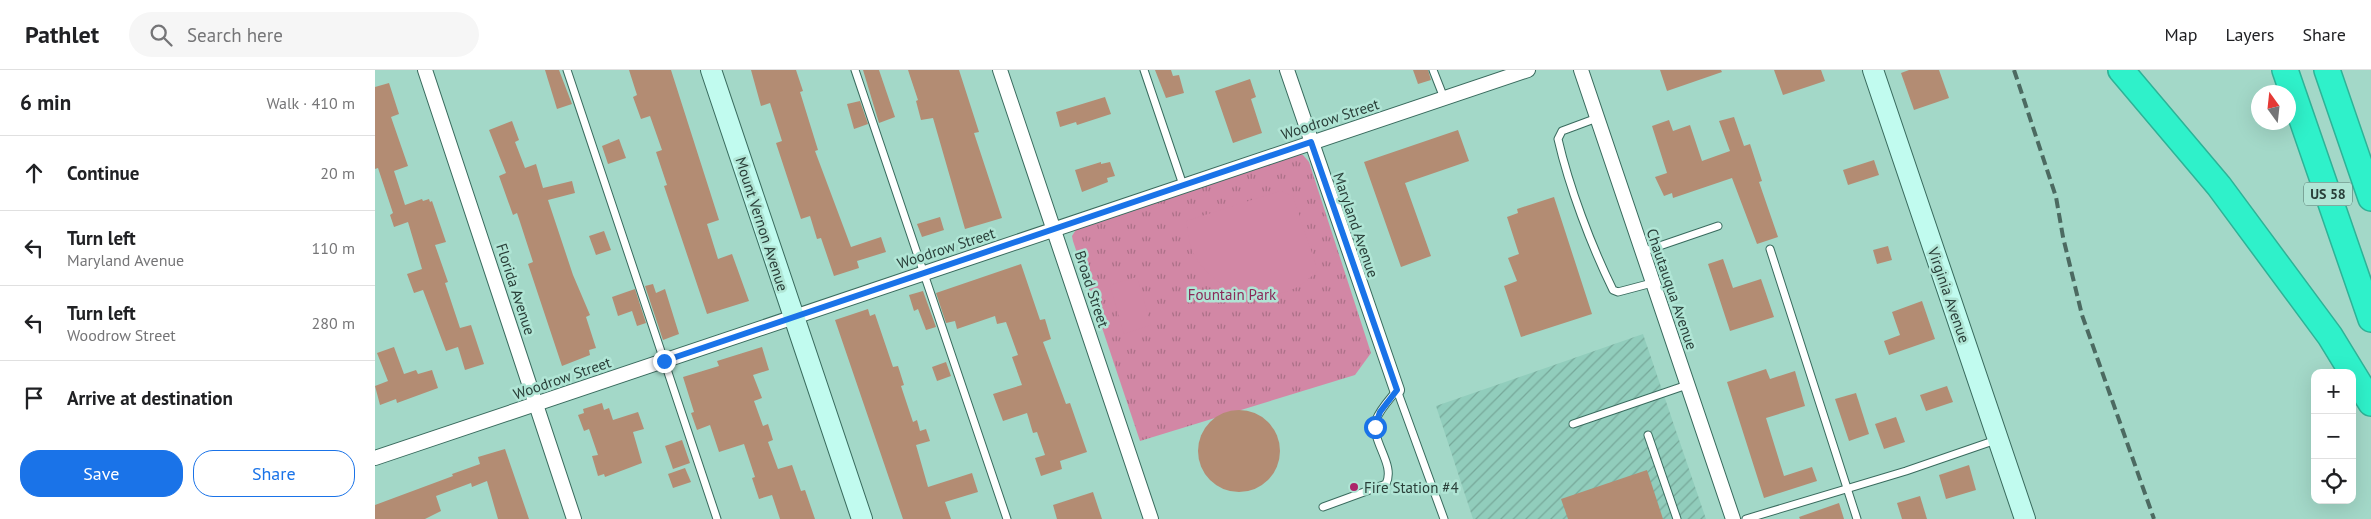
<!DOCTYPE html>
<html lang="en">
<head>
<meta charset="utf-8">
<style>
  body { margin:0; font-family:"PT Sans",sans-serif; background:#f6f6f6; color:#202124 }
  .controls { position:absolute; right:15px; bottom:15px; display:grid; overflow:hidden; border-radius:10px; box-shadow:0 5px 20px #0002 }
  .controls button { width:45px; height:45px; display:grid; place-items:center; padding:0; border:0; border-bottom:1px solid #e0e0e0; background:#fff; color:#202124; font:25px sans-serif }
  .compass { position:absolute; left:1876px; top:15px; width:45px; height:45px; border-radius:50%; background:#fff; box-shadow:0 5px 20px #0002; rotate:345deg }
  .stop { position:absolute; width:15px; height:15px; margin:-11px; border:4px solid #1a73e8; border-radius:50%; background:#fff }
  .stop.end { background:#1a73e8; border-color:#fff; box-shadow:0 1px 5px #0008 }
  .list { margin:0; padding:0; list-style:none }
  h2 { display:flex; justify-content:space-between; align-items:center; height:65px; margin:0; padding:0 20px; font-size:21px }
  h2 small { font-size:16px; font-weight:400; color:#757577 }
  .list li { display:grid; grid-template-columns:32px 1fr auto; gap:15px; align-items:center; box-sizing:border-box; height:75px; padding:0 20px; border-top:1px solid #e0e0e0 }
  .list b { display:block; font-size:19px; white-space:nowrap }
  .list p { margin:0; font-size:16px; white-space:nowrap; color:#757577 }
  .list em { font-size:16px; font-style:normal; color:#757577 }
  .actions { display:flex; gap:10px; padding:15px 20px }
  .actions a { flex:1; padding:11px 0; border:1px solid #1a73e8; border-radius:20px; text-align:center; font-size:18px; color:#1a73e8 }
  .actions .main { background:#1a73e8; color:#fff }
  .icon { flex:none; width:28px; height:28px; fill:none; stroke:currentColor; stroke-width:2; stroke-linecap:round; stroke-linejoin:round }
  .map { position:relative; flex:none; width:1996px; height:449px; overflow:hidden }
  header { display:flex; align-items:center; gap:30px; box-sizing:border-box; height:70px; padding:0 25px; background:#fff; border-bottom:1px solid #e0e0e0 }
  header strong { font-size:24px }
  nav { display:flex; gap:28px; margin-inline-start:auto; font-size:18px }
  .search { width:350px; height:45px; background:#f6f6f6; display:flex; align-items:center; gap:12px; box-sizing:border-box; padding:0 18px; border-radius:28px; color:#757577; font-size:19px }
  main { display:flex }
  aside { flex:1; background:#fff }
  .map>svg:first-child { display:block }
  .industrial { fill:url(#industrial-furrows) }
  .park { fill:url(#park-tufts) }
  .pitch { fill:#d287a5 }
  .building { fill:#b38c73 }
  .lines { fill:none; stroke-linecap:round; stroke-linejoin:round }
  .lane-casing { stroke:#396b5e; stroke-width:9 }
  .street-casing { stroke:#396b5e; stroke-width:16 }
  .secondary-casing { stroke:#396b5e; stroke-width:22 }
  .highway-casing { stroke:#2db397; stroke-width:28 }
  .lane { stroke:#fff; stroke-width:7 }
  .street { stroke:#fff; stroke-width:14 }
  .secondary { stroke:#c1fbef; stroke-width:20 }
  .highway { stroke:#2ff1ca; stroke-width:25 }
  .rail { stroke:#4c6a61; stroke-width:4; stroke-dasharray:10 5; stroke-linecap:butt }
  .route { stroke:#1a73e8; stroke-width:6 }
  .poi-dot { fill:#ac256a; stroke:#b0e5d5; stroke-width:2 }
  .labels { text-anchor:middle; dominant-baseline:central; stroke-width:5; stroke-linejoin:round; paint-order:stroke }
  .shield { fill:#b0e5d5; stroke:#527168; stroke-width:1 }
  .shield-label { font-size:14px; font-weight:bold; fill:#2a3f39 }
  .street-label { font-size:15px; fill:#2a3f39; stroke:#b0e5d5 }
  .park-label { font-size:15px; fill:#8a2958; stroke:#b0e5d5 }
  .poi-label { font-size:15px; fill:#2a3f39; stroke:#b0e5d5; text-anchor:start }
</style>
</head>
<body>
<header>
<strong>Pathlet</strong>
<div class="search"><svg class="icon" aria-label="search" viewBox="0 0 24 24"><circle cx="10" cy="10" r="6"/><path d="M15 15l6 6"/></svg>Search here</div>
<nav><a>Map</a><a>Layers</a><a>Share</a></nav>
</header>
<main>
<aside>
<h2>6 min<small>Walk · 410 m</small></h2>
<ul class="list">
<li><svg class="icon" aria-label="ahead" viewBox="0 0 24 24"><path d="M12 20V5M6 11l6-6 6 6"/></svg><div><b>Continue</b></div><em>20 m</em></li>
<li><svg class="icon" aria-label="left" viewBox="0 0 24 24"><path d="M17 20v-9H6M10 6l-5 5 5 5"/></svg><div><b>Turn left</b><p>Maryland Avenue</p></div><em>110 m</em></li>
<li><svg class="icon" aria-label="left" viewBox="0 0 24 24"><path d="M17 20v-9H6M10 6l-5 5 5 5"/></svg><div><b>Turn left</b><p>Woodrow Street</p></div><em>280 m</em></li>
<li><svg class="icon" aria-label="arrive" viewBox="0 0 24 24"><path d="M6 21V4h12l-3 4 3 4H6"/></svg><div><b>Arrive at destination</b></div></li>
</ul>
<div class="actions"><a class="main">Save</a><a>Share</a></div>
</aside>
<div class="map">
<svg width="1996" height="449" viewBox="0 0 1996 449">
  <defs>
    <pattern id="industrial-furrows" width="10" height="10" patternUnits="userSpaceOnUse" patternTransform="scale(1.25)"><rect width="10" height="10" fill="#91cdbc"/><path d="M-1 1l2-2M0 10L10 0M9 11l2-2" fill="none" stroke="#77a89a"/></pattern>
    <pattern id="park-tufts" width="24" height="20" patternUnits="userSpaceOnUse" patternTransform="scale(1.25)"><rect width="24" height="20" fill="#d287a5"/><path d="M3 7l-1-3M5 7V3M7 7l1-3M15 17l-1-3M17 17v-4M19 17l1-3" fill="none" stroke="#ab7087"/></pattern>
  </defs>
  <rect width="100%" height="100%" fill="#a3d8c8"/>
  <polygon class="industrial" points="1268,264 1331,449 1098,449 1061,336"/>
  <polygon class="park" points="923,83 928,85 934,92 996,283 980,305 765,371 698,171 697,166 702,158"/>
  <g class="pitch">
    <path d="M905,121l13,5 25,75c-8,6 -16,15 -25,18 -38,17 -83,-1 -101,-38 -3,-9 -4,-21 -6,-30z"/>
    <polygon points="762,207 776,255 749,264 735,215"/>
  </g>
  <g class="building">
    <polygon points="170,0 184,0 197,34 182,39"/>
    <polygon points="254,0 296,0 344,150 332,154 343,189 357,184 374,231 332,244 289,116 292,115 281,82 287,80 275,46 266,49 258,27 262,25"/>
    <polygon points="376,0 421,0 428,21 425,22 443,80 440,81 476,177 506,167 511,182 482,191 484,198 459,206 446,168 442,169 435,146 426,149 401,73 407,71 395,33 386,36"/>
    <polygon points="488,0 504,0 520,47 504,53"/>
    <polygon points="533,0 584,0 604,62 599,63 627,148 590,159 558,48 546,50 541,31 543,30"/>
    <polygon points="780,0 796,0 798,6 804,5 809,23 791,28"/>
    <polygon points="1038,0 1053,0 1056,10 1043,14"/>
    <polygon points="1285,0 1346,0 1347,2 1292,21"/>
    <polygon points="1399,0 1446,0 1450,11 1408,25"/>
    <polygon points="1534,0 1564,0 1574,28 1539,40 1526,3"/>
    <polygon points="875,9 881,27 876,29 887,63 858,73 840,21"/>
    <polygon points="14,13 24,44 16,47 33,96 19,101 30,135 47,129 48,131 54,129 55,132 57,131 71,172 60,175 73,212 70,213 85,258 96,255 109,294 90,300 83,277 71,281 48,220 39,223 32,204 47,199 33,152 19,157 15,145 18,143 3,98 0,99 0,17"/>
    <polygon points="730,27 736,44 702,55 701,52 685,57 681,42"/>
    <polygon points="485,31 493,54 479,59 472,34"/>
    <polygon points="1359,47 1369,76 1375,74 1387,111 1384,112 1403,167 1382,174 1357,108 1298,128 1297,123 1289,126 1280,107 1292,103 1277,56 1294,50 1298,61 1315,55 1327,91 1355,81 1344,51"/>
    <polygon points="137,51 144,70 140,72 150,98 161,94 168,118 197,111 200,123 173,130 198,205 215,245 211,247 221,278 214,280 215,285 187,296 153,194 158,192 145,152 142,143 138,145 124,106 131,103 114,60"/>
    <polygon points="1083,60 1094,91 1030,113 1056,186 1026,197 989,92"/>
    <polygon points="244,69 251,88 233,94 227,76"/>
    <polygon points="1499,90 1504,105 1473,115 1468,100"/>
    <polygon points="726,92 726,94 735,92 740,106 732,108 733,112 707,122 700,100"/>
    <polygon points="1179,127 1217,244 1146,267 1129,216 1142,211 1133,188 1144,184 1132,147 1143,143 1142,139"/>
    <polygon points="565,147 569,160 547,167 542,154"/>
    <polygon points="229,161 236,180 221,185 214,166"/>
    <polygon points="1513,176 1517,190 1502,194 1498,180"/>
    <polygon points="1348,189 1358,218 1386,209 1399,247 1355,261 1333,194"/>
    <polygon points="646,194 665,250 670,249 676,269 668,272 691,334 695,333 712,382 685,391 687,399 666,406 660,388 670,385 662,362 658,363 652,343 628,351 618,324 647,315 637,287 643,285 631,252 622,254 620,246 582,259 580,251 571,253 561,223"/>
    <polygon points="278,214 281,223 290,219 304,264 288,270 270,216"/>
    <polygon points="260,219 271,253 262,256 257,241 243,246 237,227"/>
    <polygon points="548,221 561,257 551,260 543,239 539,241 534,225"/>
    <polygon points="1547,231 1560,269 1514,285 1509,271 1525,265 1517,242"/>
    <polygon points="493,239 495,246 500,244 518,297 523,296 529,315 526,316 538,352 542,350 545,361 551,359 555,371 541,375 553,417 597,403 603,422 570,432 576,449 528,449 460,250"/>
    <polygon points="19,277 29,304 41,300 43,304 57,300 63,318 22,333 21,329 5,335 0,316 13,311 2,283"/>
    <polygon points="387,277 394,300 378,305 387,328 379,331 388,356 393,354 398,370 393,372 403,399 417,395 426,421 430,420 440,449 405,449 397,425 384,429 377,408 380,407 369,374 344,382 335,355 322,360 316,343 319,342 308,307 344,296 342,291"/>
    <polygon points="571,292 576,306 562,311 557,297"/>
    <polygon points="1391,299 1395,309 1420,301 1430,336 1391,348 1409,406 1437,397 1442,411 1389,428 1352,312"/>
    <polygon points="1572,316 1578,332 1551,341 1545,325"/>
    <polygon points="1481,323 1494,364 1474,371 1460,329"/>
    <polygon points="227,333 229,340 234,338 238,350 263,342 269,359 258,362 267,393 230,407 229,404 223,406 217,386 223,385 214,359 209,361 203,345 209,343 208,339"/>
    <circle cx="864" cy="381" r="41"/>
    <polygon points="1521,347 1530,372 1509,379 1500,354"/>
    <polygon points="307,370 315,393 298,399 290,376"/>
    <polygon points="130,379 154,449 123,449 112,411 97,417 96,413 61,426 66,441 50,449 0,449 0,435 78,406 77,404 105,394 103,387"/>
    <polygon points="1594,395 1601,420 1571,429 1564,405"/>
    <polygon points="310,398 316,412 298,418 293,404"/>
    <polygon points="1272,400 1288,449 1193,449 1186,429"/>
    <polygon points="718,422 727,449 682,449 678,435"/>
    <polygon points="1545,426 1552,449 1527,449 1522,433"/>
    <polygon points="1464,433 1469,449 1425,449 1424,447"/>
  </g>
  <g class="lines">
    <g class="lane-casing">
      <g id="lane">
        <polyline points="192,0 342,449"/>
        <polyline points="480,0 632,449"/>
        <polyline points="769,0 808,115"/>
        <polyline points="1058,0 1069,28"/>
        <path d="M1222,48l-35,13 -4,8c11,48 33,106 55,151l5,2 34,-9"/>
        <polyline points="1395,179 1482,449"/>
        <polyline points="1267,182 1343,156"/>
        <polyline points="1022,320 1069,449"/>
        <polyline points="1198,354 1312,315"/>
        <polyline points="1273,365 1302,449"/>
        <path d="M948,437l63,-23c10,-20 -16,-43 -10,-64 4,-11 14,-21 21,-30"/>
        <polyline points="1371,449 1531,401 1621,370"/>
      </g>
    </g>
    <g class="street-casing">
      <g id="street">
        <polyline points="50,0 199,449"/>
        <polyline points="625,0 776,449"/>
        <polyline points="912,0 1022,320"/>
        <polyline points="1206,0 1358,449"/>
        <polyline points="0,388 1153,0"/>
      </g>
    </g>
    <g class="secondary-casing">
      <g id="secondary">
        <polyline points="336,0 487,449"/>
        <polyline points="1498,0 1650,449"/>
      </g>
    </g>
    <g class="highway-casing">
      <g id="highway">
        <polyline points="1746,0 1844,116 1955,266 1996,333"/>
        <polyline points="1910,0 1996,249"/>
        <polyline points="1952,0 1996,128"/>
      </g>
    </g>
    <use href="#lane" class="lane"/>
    <use href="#street" class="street"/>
    <use href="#secondary" class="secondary"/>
    <use href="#highway" class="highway"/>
    <polyline class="rail" points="1639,0 1681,127 1688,167 1707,245 1779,449"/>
  </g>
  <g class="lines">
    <polyline class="route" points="289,291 936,72 1022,320 1005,342 1000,357"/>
  </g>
  <circle class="poi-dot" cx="979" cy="417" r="5"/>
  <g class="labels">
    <rect class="shield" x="1929" y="112.5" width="48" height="23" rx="4"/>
    <g class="shield-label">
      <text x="1953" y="124">US 58</text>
    </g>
    <g class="street-label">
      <text transform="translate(955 49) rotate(-18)">Woodrow Street</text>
      <text transform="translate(387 154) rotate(72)">Mount Vernon Avenue</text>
      <text transform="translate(981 155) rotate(71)">Maryland Avenue</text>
      <text transform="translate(571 178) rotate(-18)">Woodrow Street</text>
      <text transform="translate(141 219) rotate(72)">Florida Avenue</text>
      <text transform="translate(717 219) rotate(72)">Broad Street</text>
      <text transform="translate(1297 219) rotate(71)">Chautauqua Avenue</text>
      <text transform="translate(1574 225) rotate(71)">Virginia Avenue</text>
      <text transform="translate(187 308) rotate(-19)">Woodrow Street</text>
    </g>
    <g class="park-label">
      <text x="857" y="224">Fountain Park</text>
    </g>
    <g class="poi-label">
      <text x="989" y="417">Fire Station #4</text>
    </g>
  </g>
</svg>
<div class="controls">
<button>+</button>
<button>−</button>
<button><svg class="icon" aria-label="locate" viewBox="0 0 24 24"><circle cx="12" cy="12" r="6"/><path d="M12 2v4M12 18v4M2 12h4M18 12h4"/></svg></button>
</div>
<svg class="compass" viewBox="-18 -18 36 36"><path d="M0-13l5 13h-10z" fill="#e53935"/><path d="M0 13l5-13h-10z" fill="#757577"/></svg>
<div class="stop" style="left:1000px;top:357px"></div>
<div class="stop end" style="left:289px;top:291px"></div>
</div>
</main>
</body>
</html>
